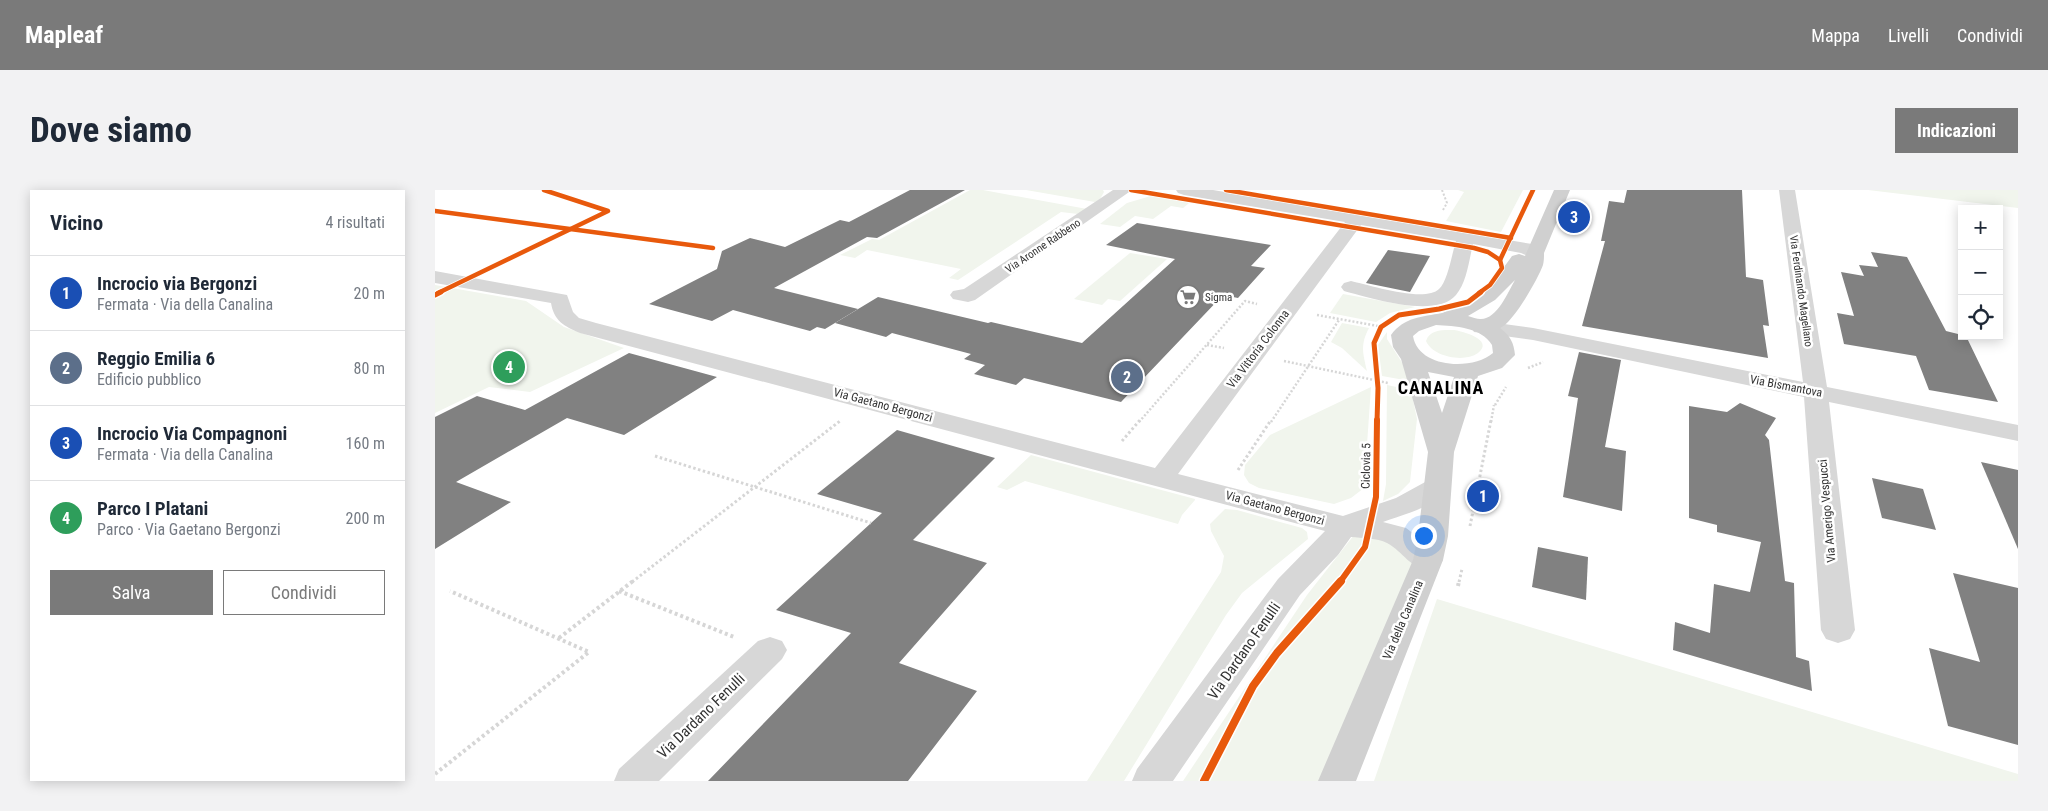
<!DOCTYPE html>
<html lang="it">
<head>
<meta charset="utf-8">
<style>
  body { margin:0; font-family:"Roboto Condensed",sans-serif; background:#f2f2f3; color:#1f2937 }
  .controls { position:absolute; right:15px; top:15px; display:grid; overflow:hidden; border-radius:0px; box-shadow:0 2px 12px #0003 }
  .controls button { width:45px; height:45px; display:grid; place-items:center; padding:0; border:0; border-bottom:1px solid #e0e1e3; background:#fff; color:#1f2937; font:25px sans-serif }
  .you { position:absolute; left:988px; top:345px; width:18px; height:18px; margin:-12px; border:4px solid #fff; border-radius:50%; background:#1a73e8; box-shadow:0 0 0 8px #1a73e833 }
  .badge { display:grid; place-items:center; width:32px; height:32px; border-radius:50%; background:#7a7a7a; color:#fff; font-size:16px; font-weight:700 }
  .pin { position:absolute; translate:-50% -50%; border:2px solid #fff; box-shadow:0 1px 5px #0006 }
  .list { margin:0; padding:0; list-style:none }
  h2 { display:flex; justify-content:space-between; align-items:center; height:65px; margin:0; padding:0 20px; font-size:21px }
  h2 small { font-size:16px; font-weight:400; color:#747a83 }
  .list li { display:grid; grid-template-columns:32px 1fr auto; gap:15px; align-items:center; box-sizing:border-box; height:75px; padding:0 20px; border-top:1px solid #e0e1e3 }
  .list b { display:block; font-size:19px; white-space:nowrap }
  .list p { margin:0; font-size:16px; white-space:nowrap; color:#747a83 }
  .list em { font-size:16px; font-style:normal; color:#747a83 }
  .actions { display:flex; gap:10px; padding:15px 20px }
  .actions a { flex:1; padding:11px 0; border:1px solid #7a7a7a; border-radius:0px; text-align:center; font-size:18px; color:#7a7a7a }
  .actions .main { background:#7a7a7a; color:#fff }
  .icon { flex:none; width:28px; height:28px; fill:none; stroke:currentColor; stroke-width:2; stroke-linecap:round; stroke-linejoin:round }
  .map { position:relative; flex:none; width:1583px; height:591px; overflow:hidden; border-radius:0px }
  header { display:flex; align-items:center; gap:30px; box-sizing:border-box; height:70px; padding:0 25px; background:#7a7a7a; color:#fff }
  header strong { font-size:24px }
  nav { display:flex; gap:28px; margin-inline-start:auto; font-size:18px }
  .intro { display:flex; align-items:center; justify-content:space-between; box-sizing:border-box; height:120px; padding:0 30px }
  h1 { margin:0; font-size:35px }
  .button { padding:12px 22px; border-radius:0px; background:#7a7a7a; color:#fff; font-size:18px; font-weight:700 }
  main { display:flex; gap:30px; padding:0 30px }
  aside { flex:1; background:#fff; border-radius:0px; box-shadow:0 2px 12px #0003 }
  .map>svg:first-child { display:block }
  .green { fill:#f1f5ed }
  .building { fill:#818181 }
  .lines { fill:none; stroke-linecap:round; stroke-linejoin:round }
  .path-far3 { stroke:#d6d6d6; stroke-width:2; stroke-dasharray:2 2; stroke-linecap:butt }
  .path-far2 { stroke:#d6d6d6; stroke-width:2.5; stroke-dasharray:2 2; stroke-linecap:butt }
  .path-far1 { stroke:#d6d6d6; stroke-width:3; stroke-dasharray:2.5 2.5; stroke-linecap:butt }
  .path { stroke:#d6d6d6; stroke-width:4; stroke-dasharray:3 3; stroke-linecap:butt }
  .street { fill:#d7d7d7; fill-rule:evenodd }
  .secondary { fill:#d0d0d0; fill-rule:evenodd }
  .cycleway-far3-casing { stroke:#fff; stroke-width:6 }
  .cycleway-far2-casing { stroke:#fff; stroke-width:8 }
  .cycleway-far1-casing { stroke:#fff; stroke-width:9 }
  .cycleway-casing { stroke:#fff; stroke-width:11 }
  .cycleway-far3 { stroke:#e8590c; stroke-width:4.5 }
  .cycleway-far2 { stroke:#e8590c; stroke-width:5 }
  .cycleway-far1 { stroke:#e8590c; stroke-width:6 }
  .cycleway { stroke:#e8590c; stroke-width:8 }
  .labels { text-anchor:middle; dominant-baseline:central; stroke-width:5; stroke-linejoin:round; paint-order:stroke }
  .far-street-label { font-size:11px; fill:#333; stroke:#fff }
  .far-poi-label { font-size:11px; fill:#333; stroke:#fff; text-anchor:start }
  .street-label { font-size:12px; fill:#333; stroke:#fff }
  .near-street-label { font-size:15px; fill:#333; stroke:#fff }
  .district-label { font-size:18px; font-weight:bold; letter-spacing:1px; fill:#000; stroke:#fff }
</style>
</head>
<body>
<header>
<strong>Mapleaf</strong>
<nav><a>Mappa</a><a>Livelli</a><a>Condividi</a></nav>
</header>
<div class="intro"><h1>Dove siamo</h1><a class="button">Indicazioni</a></div>
<main>
<aside>
<h2>Vicino<small>4 risultati</small></h2>
<ul class="list">
<li><span class="badge" style="background:#1a4fb4">1</span><div><b>Incrocio via Bergonzi</b><p>Fermata · Via della Canalina</p></div><em>20 m</em></li>
<li><span class="badge" style="background:#5c6f8a">2</span><div><b>Reggio Emilia 6</b><p>Edificio pubblico</p></div><em>80 m</em></li>
<li><span class="badge" style="background:#1a4fb4">3</span><div><b>Incrocio Via Compagnoni</b><p>Fermata · Via della Canalina</p></div><em>160 m</em></li>
<li><span class="badge" style="background:#2e9e5b">4</span><div><b>Parco I Platani</b><p>Parco · Via Gaetano Bergonzi</p></div><em>200 m</em></li>
</ul>
<div class="actions"><a class="main">Salva</a><a>Condividi</a></div>
</aside>
<div class="map">
<svg width="1583" height="591" viewBox="0 0 1583 591">
  <rect width="100%" height="100%" fill="#fff"/>
  <g class="green">
    <polygon points="535,0 548,0 652,19 643,24 626,22 523,90 514,88 526,79 432,60 420,68 405,65 437,49 444,50"/>
    <polygon points="591,0 668,0 669,2 665,9 660,12"/>
    <polygon points="1023,0 1088,0 1066,42 1011,31 1029,2"/>
    <polygon points="1433,0 1583,0 1583,18"/>
    <polygon points="726,3 759,9 748,18 736,16 718,29 700,26 685,37 665,34 692,13"/>
    <polygon points="695,63 732,69 685,111 673,109 667,115 639,109"/>
    <polygon points="0,95 91,111 129,137 189,158 95,202 54,197 0,223"/>
    <polygon points="908,104 980,117 955,123 941,132 895,123"/>
    <path d="M907,133l27,5c-9,17 -6,25 -2,43l-25,-23 -11,-6z"/>
    <path d="M1019,140c8,1 41,10 24,23 -14,10 -45,4 -52,-12 4,-12 17,-11 28,-11z"/>
    <polygon points="952,142 952,149 968,174 975,191 947,186 943,155"/>
    <polygon points="952,195 976,200 982,229 975,292 963,304 948,311 951,294"/>
    <polygon points="936,197 929,298 916,308 899,314 824,298 814,293 809,285 810,275 835,245"/>
    <polygon points="596,265 760,309 760,310 747,325 743,334 590,291 572,300 562,297"/>
    <polygon points="790,319 802,320 867,338 872,342 873,349 807,403 791,425 689,591 652,591 786,382 789,366 776,341 775,334"/>
    <polygon points="934,339 991,373 908,591 748,591 872,405 919,345"/>
    <polygon points="1002,409 1583,584 1583,591 939,591"/>
  </g>
  <g class="building">
    <polygon points="475,0 530,0 442,48 432,47 339,98 423,119 390,139 382,137 375,141 298,120 277,131 214,114 282,79 287,61 315,48 350,57 405,30 414,32"/>
    <polygon points="1192,0 1307,0 1311,87 1328,90 1334,136 1328,135 1333,168 1147,136 1170,51 1166,51 1174,11 1189,13"/>
    <polygon points="702,33 836,55 816,76 830,78 803,108 788,105 686,212 589,188 581,195 539,184 550,175 529,169 536,164 457,143 451,147 400,133 443,107 553,133 556,132 647,153 740,69 671,55"/>
    <polygon points="953,60 995,66 975,102 931,93"/>
    <polygon points="1436,62 1472,67 1511,141 1531,146 1563,212 1494,200 1481,166 1409,154 1402,123 1419,126 1406,82 1429,86 1424,75 1443,77"/>
    <polygon points="1144,162 1186,170 1170,257 1191,261 1187,321 1128,307 1143,208 1133,206"/>
    <polygon points="194,163 282,187 189,245 132,228 21,292 76,312 0,359 0,227 42,206 90,220"/>
    <polygon points="1305,213 1341,228 1330,245 1334,250 1350,391 1359,393 1361,467 1374,471 1377,501 1238,460 1240,432 1275,443 1279,394 1315,402 1326,352 1282,342 1282,335 1254,328 1254,216 1292,222"/>
    <polygon points="462,240 560,268 478,350 552,373 464,473 542,501 473,591 273,591 416,443 341,420 447,323 382,304"/>
    <polygon points="1546,272 1583,280 1583,359"/>
    <polygon points="1437,288 1488,299 1501,340 1447,328"/>
    <polygon points="1103,357 1153,367 1151,410 1097,397"/>
    <polygon points="1518,383 1583,398 1583,555 1513,536 1494,458 1545,472"/>
  </g>
  <g class="lines">
    <polyline class="path-far3" points="1007,0 1012,13 1008,20"/>
    <g class="path-far2">
      <polyline points="882,125 943,136"/>
      <polyline points="772,155 789,158"/>
      <polyline points="849,171 953,193"/>
      <polyline points="1093,178 1108,172"/>
      <polyline points="1060,215 1071,197"/>
      <polyline points="704,232 810,111 822,114"/>
      <polyline points="836,232 904,130"/>
      <polyline points="1056,232 1059,215"/>
    </g>
    <g class="path-far1">
      <polyline points="687,251 705,230"/>
      <polyline points="220,266 436,333"/>
      <polyline points="803,280 836,230"/>
      <polyline points="1035,336 1056,230"/>
      <polyline points="197,392 405,231"/>
      <polyline points="1024,392 1027,379"/>
    </g>
    <g class="path">
      <polyline points="1023,396 1024,391"/>
      <polyline points="184,401 299,447"/>
      <polyline points="124,448 198,391"/>
      <polyline points="0,584 154,462 15,401"/>
    </g>
    <g class="street">
      <polygon points="678,0 697,0 540,110 533,112 518,109 515,105 518,101 529,99"/>
      <path d="M741,0h37l319,54 10,5 2,4 -2,4 -7,2 -14,-6 -48,-9c-4,16 -6,38 -17,51 -20,24 -86,3 -112,-4l-3,-4 3,-4 7,-2c18,4 74,22 88,8 9,-8 13,-36 17,-48l-95,-16 -183,249 165,42 53,-18 31,-17 10,-3 10,3 4,6c-12,18 -48,28 -68,35l23,6 33,25 4,7 -4,7c-27,8 -32,-13 -52,-24 -10,-5 -25,-5 -36,-6l-13,18 -38,40 -127,186h-41l5,-12 141,-190 47,-48 -745,-198c-16,-7 -26,-12 -29,-30l-116,-20v-12l132,24 6,17 6,6 17,5 559,145 190,-246 -161,-27 -6,-2z"/>
      <polygon points="1344,0 1360,0 1392,197 1583,235 1583,251 1394,212 1420,440 1415,449 1403,453 1391,449 1386,440 1369,207 1098,150 1047,143 1039,142 1036,137 1039,132 1047,131 1098,138 1368,192"/>
      <polygon points="335,447 347,451 352,460 347,469 224,591 179,591 184,579 323,451"/>
    </g>
    <path class="secondary" d="M1119,0h16l-26,63c0,4 0,8 -1,12 -5,14 -30,58 -43,63 10,7 14,15 15,27l-13,13 -24,8 -24,76 -6,84 -5,24 -87,221h-38l95,-221 5,-24 10,-84 -27,-93 -8,-12 -2,-12c13,-18 31,-18 51,-22 4,-1 9,-5 14,-7 24,-12 41,-28 56,-50l7,-2 6,2zM1080,90c-7,12 -18,40 -35,39 -3,0 -8,-2 -12,-3l27,-16zM1001,135c19,1 45,2 56,20l1,8c-21,18 -75,15 -80,-17l6,-5zM993,182l26,5 -12,36z"/>
    <g class="cycleway-far3-casing">
      <g id="cycleway-far3">
        <polyline points="696,0 1039,58 1053,62 1065,70"/>
        <polyline points="791,0 1076,48"/>
        <polyline points="0,21 278,58"/>
        <polyline points="3,103 173,21 109,0"/>
        <polyline points="1044,103 1055,95 1067,78 1065,70 1098,0"/>
      </g>
    </g>
    <g class="cycleway-far2-casing">
      <g id="cycleway-far2">
        <polyline points="0,105 6,102"/>
        <polyline points="942,232 943,198 939,153 946,137 964,125 1004,119 1033,112 1046,102"/>
      </g>
    </g>
    <g class="cycleway-far1-casing">
      <polyline id="cycleway-far1" points="905,392 930,357 941,307 942,230"/>
    </g>
    <g class="cycleway-casing">
      <polyline id="cycleway" points="769,591 818,496 842,463 906,391"/>
    </g>
    <use href="#cycleway-far3" class="cycleway-far3"/>
    <use href="#cycleway-far2" class="cycleway-far2"/>
    <use href="#cycleway-far1" class="cycleway-far1"/>
    <use href="#cycleway" class="cycleway"/>
  </g>
  <defs>
    <g id="supermarket-ring" transform="scale(1.25)"><circle r="9.5" fill="#fff" stroke="#7a7a7a" stroke-width="1.5"/><path d="M-6-5.5h2.5l.6 2H6L4.5 2H-2.5L-4.4-4H-6ZM-1.5 3.2a1.3 1.3 0 1 0 .1 0ZM3 3.2a1.3 1.3 0 1 0 .1 0Z" fill="#7a7a7a"/></g>
  </defs>
  <g fill-rule="evenodd">
    <use href="#supermarket-ring" x="753" y="107"/>
  </g>
  <g class="labels">
    <g class="far-street-label">
      <text transform="translate(608 56) rotate(-34)">Via Aronne Rabbeno</text>
      <text transform="translate(1366 101) rotate(82)">Via Ferdinando Magellano</text>
    </g>
    <g class="far-poi-label">
      <text x="770" y="107">Sigma</text>
    </g>
    <g class="street-label">
      <text transform="translate(823 159) rotate(-53)">Via Vittoria Colonna</text>
      <text transform="translate(1351 196) rotate(11)">Via Bismantova</text>
      <text transform="translate(448 215) rotate(15)">Via Gaetano Bergonzi</text>
      <text transform="translate(931 276) rotate(-89)">Ciclovia 5</text>
      <text transform="translate(840 318) rotate(15)">Via Gaetano Bergonzi</text>
      <text transform="translate(1392 321) rotate(-95)">Via Amerigo Vespucci</text>
      <text transform="translate(968 430) rotate(-67)">Via della Canalina</text>
    </g>
    <g class="near-street-label">
      <text transform="translate(809 461) rotate(-55)">Via Dardano Fenulli</text>
      <text transform="translate(266 526) rotate(-44)">Via Dardano Fenulli</text>
    </g>
    <g class="district-label">
      <text x="1006" y="197">CANALINA</text>
    </g>
  </g>
</svg>
<div class="controls">
<button>+</button>
<button>−</button>
<button><svg class="icon" aria-label="locate" viewBox="0 0 24 24"><circle cx="12" cy="12" r="6"/><path d="M12 2v4M12 18v4M2 12h4M18 12h4"/></svg></button>
</div>
<div class="you"></div>
<div class="pin badge" style="left:1048px;top:306px;background:#1a4fb4">1</div>
<div class="pin badge" style="left:692px;top:187px;background:#5c6f8a">2</div>
<div class="pin badge" style="left:1139px;top:27px;background:#1a4fb4">3</div>
<div class="pin badge" style="left:74px;top:177px;background:#2e9e5b">4</div>
</div>
</main>
</body>
</html>
